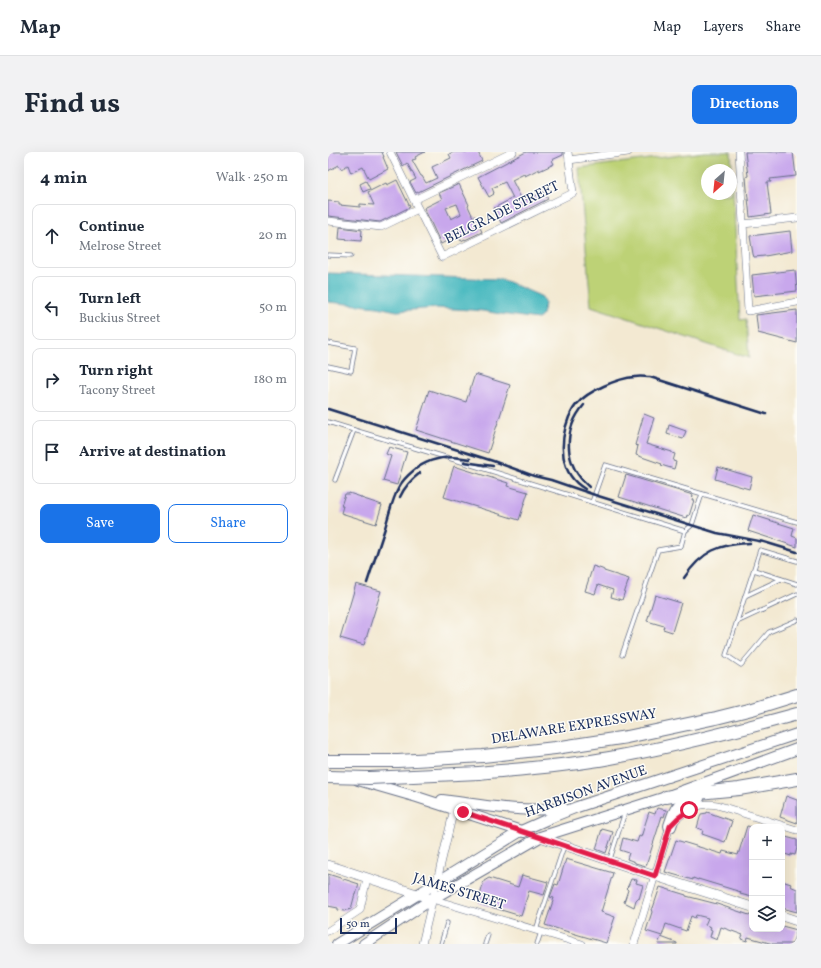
<!DOCTYPE html>
<html lang="en">
<head>
<meta charset="utf-8">
<style>
  body { margin:0; font-family:Vollkorn,serif; background:#f2f2f3; color:#1f2937 }
  .controls { position:absolute; right:12px; bottom:12px; display:grid; overflow:hidden; border-radius:8px; box-shadow:0 4px 16px #0002 }
  .controls button { width:36px; height:36px; display:grid; place-items:center; padding:0; border:0; border-bottom:1px solid #e0e1e3; background:#fff; color:#1f2937; font:20px sans-serif }
  .compass { position:absolute; left:373px; top:12px; width:36px; height:36px; border-radius:50%; background:#fff; box-shadow:0 4px 16px #0002; rotate:207deg }
  .scale { position:absolute; left:12px; bottom:10px; width:57px; box-sizing:border-box; padding-left:4px; border:2px solid #1b2f5e; border-top:0; font-size:11px; line-height:14px; white-space:nowrap; color:#1b2f5e; -webkit-text-stroke:3px #fdfcf7; paint-order:stroke }
  .stop { position:absolute; width:12px; height:12px; margin:-9px; border:3px solid #e11d48; border-radius:50%; background:#fff }
  .stop.end { background:#e11d48; border-color:#fff; box-shadow:0 1px 4px #0008 }
  .list { margin:0; padding:0; list-style:none }
  h2 { display:flex; justify-content:space-between; align-items:center; height:52px; margin:0; padding:0 16px; font-size:17px }
  h2 small { font-size:13px; font-weight:400; color:#747a83 }
  .list li { display:grid; grid-template-columns:26px 1fr auto; gap:12px; align-items:center; box-sizing:border-box; height:64px; margin:0 8px 8px; padding:0 8px; border:1px solid #e0e1e3; border-radius:8px }
  .list b { display:block; font-size:15px; white-space:nowrap }
  .list p { margin:0; font-size:13px; white-space:nowrap; color:#747a83 }
  .list em { font-size:13px; font-style:normal; color:#747a83 }
  .actions { display:flex; gap:8px; padding:12px 16px }
  .actions a { flex:1; padding:9px 0; border:1px solid #1a73e8; border-radius:8px; text-align:center; font-size:14px; color:#1a73e8 }
  .actions .main { background:#1a73e8; color:#fff }
  .icon { flex:none; width:22px; height:22px; fill:none; stroke:currentColor; stroke-width:2; stroke-linecap:round; stroke-linejoin:round }
  .map { position:relative; flex:none; width:469px; height:792px; overflow:hidden; border-radius:8px }
  header { display:flex; align-items:center; gap:24px; box-sizing:border-box; height:56px; padding:0 20px; background:#fff; border-bottom:1px solid #e0e1e3 }
  header strong { font-size:19px }
  nav { display:flex; gap:22px; margin-inline-start:auto; font-size:14px }
  .intro { display:flex; align-items:center; justify-content:space-between; box-sizing:border-box; height:96px; padding:0 24px }
  h1 { margin:0; font-size:28px }
  .button { padding:10px 18px; border-radius:8px; background:#1a73e8; color:#fff; font-size:14px; font-weight:700 }
  main { display:flex; gap:24px; padding:0 24px }
  aside { flex:1; background:#fff; border-radius:8px; box-shadow:0 4px 16px #0002 }
  .map>svg:first-child { display:block }
  .green { fill:#bdd276; stroke:#6c806a; fill-rule:evenodd }
  .water { fill:#4ab9c0; stroke:#32748f }
  .building { fill:#c8a7ec; fill-rule:evenodd }
  .lines { fill:none; stroke-linecap:round; stroke-linejoin:round }
  .service-casing { stroke:#677087; stroke-width:5 }
  .minor-casing { stroke:#677087; stroke-width:8 }
  .secondary-casing { stroke:#677087; stroke-width:10 }
  .primary-casing { stroke:#677087; stroke-width:12 }
  .motorway-casing { stroke:#677087; stroke-width:14 }
  .service { stroke:#fff; stroke-width:3.5 }
  .minor { stroke:#fff; stroke-width:7 }
  .secondary { stroke:#fff; stroke-width:9 }
  .primary { stroke:#fff; stroke-width:10 }
  .motorway { stroke:#fff; stroke-width:12 }
  .rail { stroke:#1b2f5e; stroke-width:2.5 }
  .motorway-bridge-casing { stroke:#677087; stroke-width:14; stroke-linecap:butt }
  .motorway-bridge { stroke:#fff; stroke-width:12 }
  .route { stroke:#e11d48; stroke-width:5 }
  .labels { text-anchor:middle; dominant-baseline:central; stroke-width:3; stroke-linejoin:round; paint-order:stroke }
  .street-label { font-size:14px; fill:#1b2f5e; stroke:#fdfcf7 }
</style>
</head>
<body>
<header>
<strong>Map</strong>
<nav><a>Map</a><a>Layers</a><a>Share</a></nav>
</header>
<div class="intro"><h1>Find us</h1><a class="button">Directions</a></div>
<main>
<aside>
<h2>4 min<small>Walk · 250 m</small></h2>
<ul class="list">
<li><svg class="icon" aria-label="ahead" viewBox="0 0 24 24"><path d="M12 20V5M6 11l6-6 6 6"/></svg><div><b>Continue</b><p>Melrose Street</p></div><em>20 m</em></li>
<li><svg class="icon" aria-label="left" viewBox="0 0 24 24"><path d="M17 20v-9H6M10 6l-5 5 5 5"/></svg><div><b>Turn left</b><p>Buckius Street</p></div><em>50 m</em></li>
<li><svg class="icon" aria-label="right" viewBox="0 0 24 24"><path d="M7 20v-9h11M14 6l5 5-5 5"/></svg><div><b>Turn right</b><p>Tacony Street</p></div><em>180 m</em></li>
<li><svg class="icon" aria-label="arrive" viewBox="0 0 24 24"><path d="M6 21V4h12l-3 4 3 4H6"/></svg><div><b>Arrive at destination</b></div></li>
</ul>
<div class="actions"><a class="main">Save</a><a>Share</a></div>
</aside>
<div class="map">
<svg width="469" height="792" viewBox="0 0 469 792">
  <rect width="100%" height="100%" fill="#fdfcf7"/>
  <filter id="ink" filterUnits="userSpaceOnUse"><feTurbulence type="fractalNoise" baseFrequency=".025" numOctaves="2"/><feDisplacementMap in="SourceGraphic" scale="8" xChannelSelector="R" yChannelSelector="G"/><feConvolveMatrix kernelMatrix="1 2 1 2 8 2 1 2 1" color-interpolation-filters="sRGB"/></filter>
  <filter id="wash" filterUnits="userSpaceOnUse"><feTurbulence type="fractalNoise" baseFrequency=".012" numOctaves="4" result="noise"/><feDisplacementMap in="SourceGraphic" scale="16" xChannelSelector="R" yChannelSelector="G"/><feGaussianBlur stdDeviation="0.9" result="paint"/><feColorMatrix in="noise" values="0 0 0 0 0 0 0 0 0 0 0 0 0 0 0 0 0 1.4 0 .05"/><feComposite in="paint" operator="in"/></filter>
  <g filter="url(#wash)">
    <rect width="100%" height="100%" fill="#f3e9d2"/>
    <path class="green" d="M377,0h26l9,168 6,-1 3,39 -158,-52 -12,-138zM379,18h24v24h-24z"/>
    <polygon class="water" points="0,121 170,127 178,129 210,143 214,145 217,152 213,165 210,167 173,162 155,159 143,158 109,156 69,159 50,155 0,150"/>
    <g id="blocks">
      <g class="building">
        <polygon points="0,0 54,0 56,5 55,5 60,17 41,27 35,15 23,21 20,13 13,17 11,13 0,19"/>
        <polygon points="68,0 97,0 87,5 88,7 84,8 93,24 94,24 98,31 109,26 104,15 123,6 121,2 126,0 150,0 154,9 88,41 82,30 88,27 79,11 75,14"/>
        <polygon points="198,0 235,0 235,3 224,8 226,12 211,19 211,17 197,24 196,22 184,28 194,48 196,47 197,48 216,40 220,47 173,71 166,56 185,46 177,30 164,36 166,41 165,41 166,42 161,45 150,25"/>
        <polygon points="417,0 465,0 468,24 442,27 443,30 439,30 443,62 422,65 419,37 418,25 420,24"/>
        <polygon points="69,28 82,55 52,70 0,64 0,49 11,50 11,53 32,55 32,52 46,53 40,40 58,31 59,33"/>
        <polygon points="38,29 42,37 35,40 32,32"/>
        <path d="M131,32l10,21 -1,1 5,11 2,-1 7,16 -17,8v-1l-4,2 -3,-6 -17,9 -17,-36 18,-9 -3,-6zM129,52l4,10 -10,5 -5,-11z"/>
        <polygon points="12,75 34,78 33,89 11,87"/>
        <polygon points="462,79 464,99 437,104 426,105 425,102 422,84"/>
        <polygon points="467,118 469,139 426,144 424,123"/>
        <polygon points="469,158 469,191 430,181 428,163"/>
        <polygon points="147,222 182,233 160,301 88,278 101,238 138,250"/>
        <polygon points="316,262 326,266 318,292 344,300 344,301 347,302 345,309 348,310 346,317 333,313 334,312 308,303 310,294 307,293"/>
        <polygon points="341,273 358,279 355,287 339,282"/>
        <polygon points="61,295 79,300 69,333 55,329 63,304 58,302"/>
        <polygon points="126,314 180,331 179,334 200,340 191,368 116,345"/>
        <polygon points="390,315 424,325 421,337 387,327"/>
        <polygon points="298,323 365,343 364,348 366,348 361,364 359,363 358,366 291,345"/>
        <polygon points="21,341 33,345 33,346 54,353 48,372 13,361 15,354 13,354 17,342 21,342"/>
        <polygon points="425,363 466,376 464,384 469,386 469,395 420,379"/>
        <polygon points="265,414 274,417 276,418 276,419 301,427 294,448 283,445 285,438 270,433 267,442 257,439"/>
        <polygon points="28,432 53,439 36,493 12,486"/>
        <polygon points="327,443 353,451 344,480 335,477 336,474 319,469"/>
        <polygon points="458,644 469,648 469,671 452,665"/>
        <polygon points="329,656 338,658 336,665 334,664 318,714 307,711 307,710 299,707 301,701 292,698 295,686 309,690 311,684 313,685 321,660 327,662"/>
        <polygon points="379,660 404,669 397,690 374,682 375,678 369,676 373,662 379,661"/>
        <polygon points="419,674 424,675 424,745 412,742 413,740 370,727 370,728 365,726 365,728 337,720 348,688 394,702 395,699 410,703"/>
        <polygon points="274,677 285,680 278,701 268,697"/>
        <polygon points="454,684 469,688 469,696 467,703 463,702 463,704 454,701"/>
        <polygon points="238,707 285,721 273,760 287,765 278,791 217,773 226,746 222,745 227,732 230,733"/>
        <polygon points="0,722 31,732 28,743 27,742 23,757 17,759 10,758 10,756 0,754"/>
        <polygon points="194,723 220,730 216,743 201,739 193,764 150,751 156,729 161,726 190,735"/>
        <polygon points="303,727 309,728 308,731 315,733 311,747 310,746 308,748 306,755 296,750 300,738 298,736 300,734"/>
        <polygon points="454,729 463,732 462,734 469,737 469,760 454,756"/>
        <polygon points="332,735 358,743 358,744 389,752 424,764 424,777 454,777 454,774 469,778 464,792 445,792 420,785 419,789 413,787 415,783 393,775 389,788 382,785 384,778 382,777 383,775 377,773 380,766 368,763 367,766 363,764 358,779 338,772 334,784 318,779 324,760 323,757 325,756"/>
        <polygon points="333,785 349,791 349,792 330,792"/>
      </g>
    </g>
  </g>
  <g filter="url(#ink)">
    <use href="#blocks" fill-opacity="0" stroke="#677087" stroke-width="1"/>
    <g class="lines">
      <g class="service-casing">
        <g id="service">
          <polyline points="0,103 23,104"/>
          <polyline points="0,191 27,196 23,219 0,214"/>
          <polyline points="0,270 26,278 7,328"/>
          <polyline points="26,278 134,310 357,379 353,394 330,398 294,503"/>
          <polyline points="264,350 277,313 469,370"/>
          <polyline points="357,379 364,373 374,342"/>
          <polyline points="469,409 432,398 398,503 413,513 441,480 469,468"/>
          <polyline points="426,418 469,432"/>
          <polyline points="417,444 453,427"/>
          <polyline points="409,470 469,442"/>
          <polyline points="282,707 297,660"/>
          <polyline points="208,778 236,694"/>
          <polyline points="113,792 119,771"/>
          <polyline points="157,792 160,783"/>
          <polyline points="209,792 213,780"/>
        </g>
      </g>
      <g class="minor-casing">
        <g id="minor">
          <polyline points="62,0 114,105 245,41 240,0"/>
          <polyline points="411,0 420,159 469,150"/>
          <polyline points="241,8 300,0"/>
          <polyline points="86,48 185,0"/>
          <polyline points="0,69 53,75 90,57"/>
          <polyline points="415,72 469,66"/>
          <polyline points="104,747 254,792"/>
          <polyline points="0,779 32,758 39,726"/>
          <polyline points="94,792 126,657"/>
          <path d="M306,792l36,-118c12,-14 29,-25 47,-21l80,25"/>
        </g>
      </g>
      <g class="secondary-casing">
        <g id="secondary">
          <polyline points="212,685 327,724 424,755"/>
          <polyline points="0,713 104,747"/>
          <polyline points="454,764 469,769"/>
        </g>
      </g>
      <g class="primary-casing">
        <g id="primary">
          <polyline points="30,628 89,645 196,680"/>
          <path d="M114,648c40,5 80,13 121,8"/>
          <polyline points="9,792 193,679 229,663 249,655 469,582"/>
          <polyline points="36,792 104,747 212,685 338,645 469,597"/>
        </g>
      </g>
      <g class="motorway-casing">
        <g id="motorway">
          <polyline points="0,609 70,609 155,604 227,596 299,585 388,566 424,557 469,543"/>
          <path d="M151,621c44,-4 88,-7 131,-15 63,-11 125,-27 187,-44"/>
          <polyline points="338,645 350,643 411,637 469,627"/>
          <path d="M342,674c7,-21 7,-22 28,-28"/>
        </g>
      </g>
      <use href="#service" class="service"/>
      <use href="#minor" class="minor"/>
      <use href="#secondary" class="secondary"/>
      <use href="#primary" class="primary"/>
      <use href="#motorway" class="motorway"/>
      <g class="rail">
        <path d="M256,253c-21,25 -21,59 5,82"/>
        <polyline points="0,257 165,309 206,324 223,328 267,343 389,381 436,390 469,400"/>
        <polyline points="136,310 165,314"/>
        <path d="M257,337c-26,-15 -26,-47 -16,-72 2,-4 4,-9 8,-13 11,-13 41,-26 58,-27 5,-1 10,0 15,0l116,37"/>
        <path d="M72,345c4,-9 12,-18 20,-24"/>
        <path d="M356,426c18,-27 35,-34 66,-35"/>
        <path d="M39,431c6,-18 12,-37 18,-55 4,-14 7,-28 14,-41 3,-6 8,-11 14,-16 17,-14 36,-16 57,-12"/>
      </g>
      <g class="motorway-bridge-casing">
        <polyline id="motorway-bridge" points="0,625 41,626 151,621"/>
      </g>
      <use href="#motorway-bridge" class="motorway-bridge"/>
    </g>
  </g>
  <g class="lines" filter="url(#ink)">
    <polyline class="route" points="135,660 193,679 327,724 342,674 350,666 361,658"/>
  </g>
  <g class="labels">
    <g class="street-label">
      <text transform="translate(174 61) rotate(-26)">BELGRADE STREET</text>
      <text transform="translate(246 575) rotate(-9)">DELAWARE EXPRESSWAY</text>
      <text transform="translate(258 640) rotate(-20)">HARBISON AVENUE</text>
      <text transform="translate(131 740) rotate(17)">JAMES STREET</text>
    </g>
  </g>
</svg>
<div class="controls">
<button>+</button>
<button>−</button>
<button><svg class="icon" aria-label="layers" viewBox="0 0 24 24"><path d="M12 4l9 5-9 5-9-5zM3 14l9 5 9-5"/></svg></button>
</div>
<svg class="compass" viewBox="-18 -18 36 36"><path d="M0-13l5 13h-10z" fill="#e53935"/><path d="M0 13l5-13h-10z" fill="#747a83"/></svg>
<div class="scale">50 m</div>
<div class="stop" style="left:361px;top:658px"></div>
<div class="stop end" style="left:135px;top:660px"></div>
</div>
</main>
</body>
</html>
